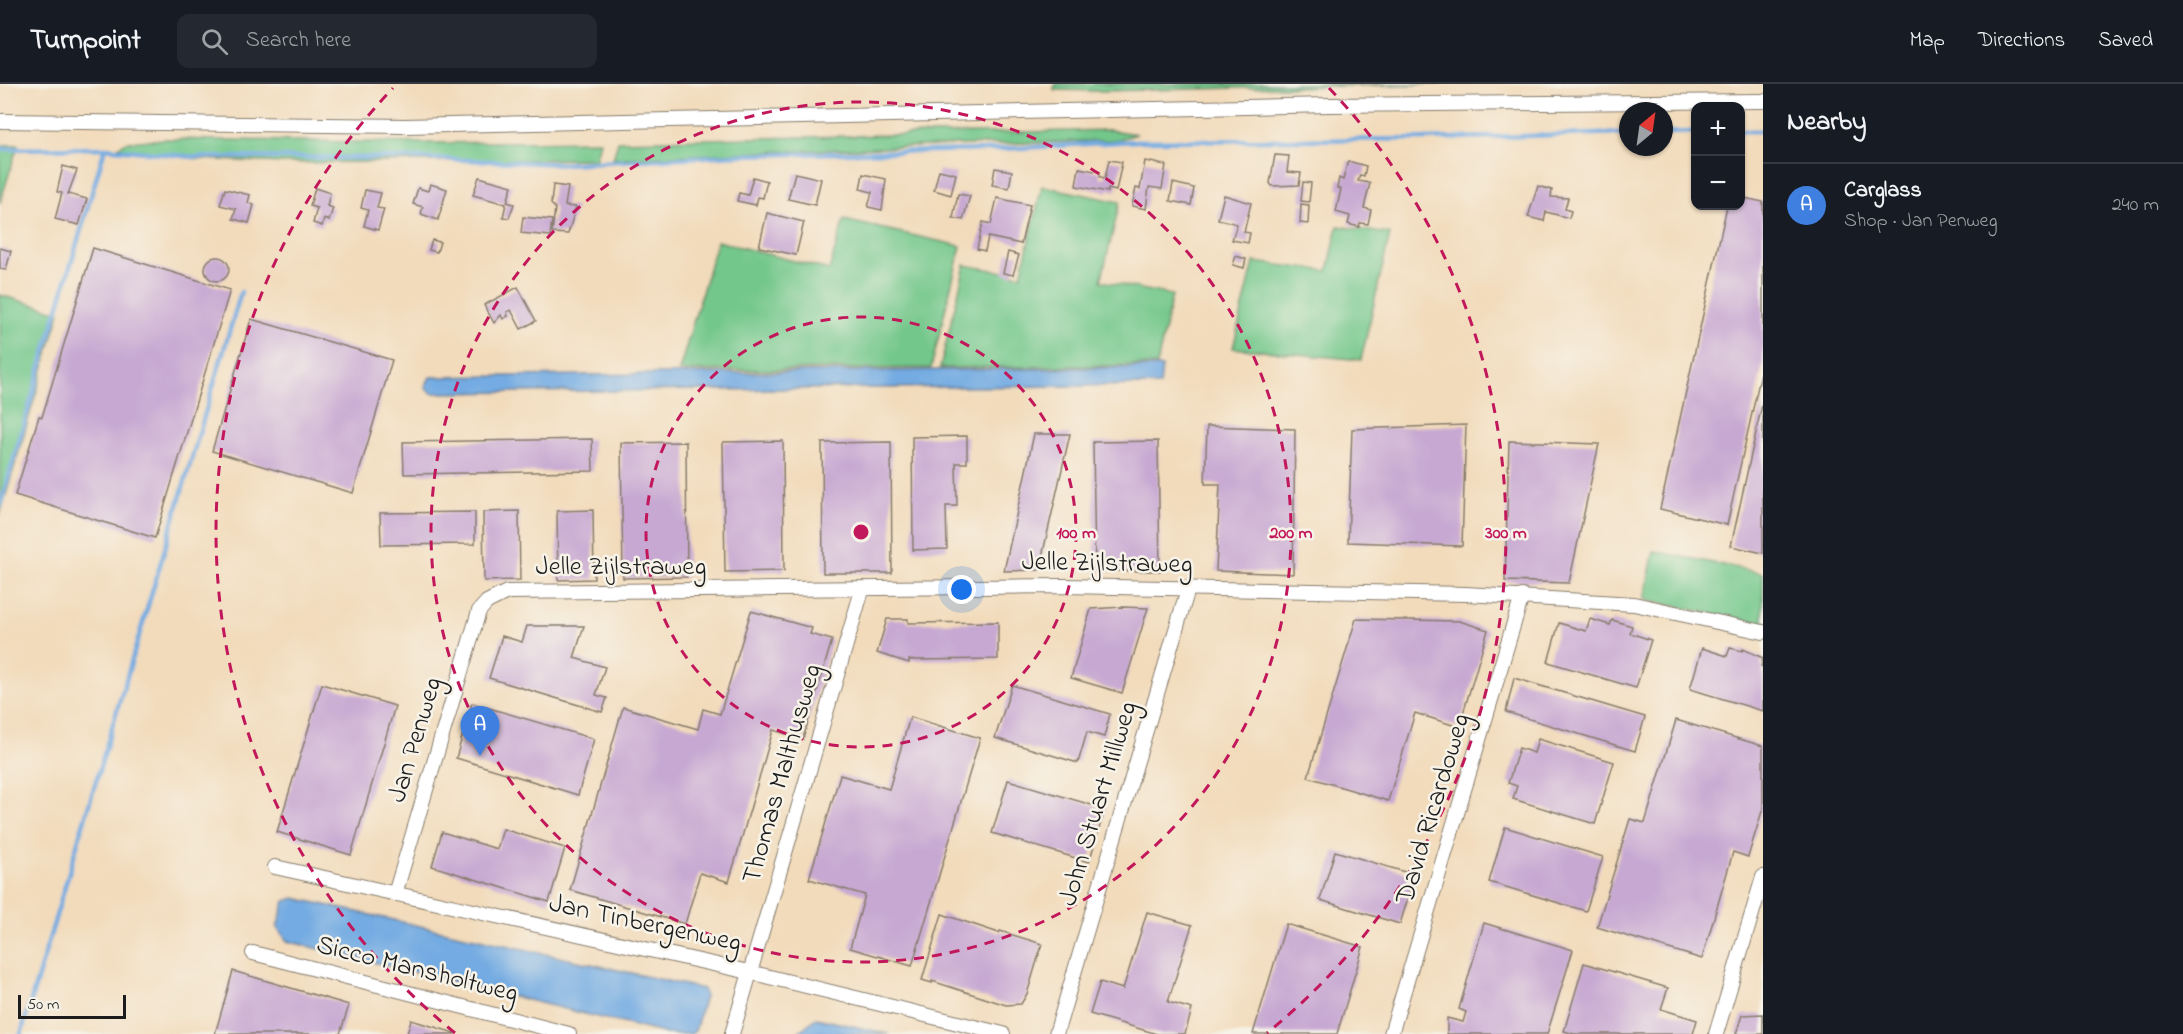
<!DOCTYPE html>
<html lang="en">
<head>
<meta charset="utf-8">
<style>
  body { margin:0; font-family:"Indie Flower",sans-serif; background:#242831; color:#f1f3f6 }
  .controls { position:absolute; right:18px; top:18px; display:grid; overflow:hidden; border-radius:12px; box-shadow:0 2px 4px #0004 }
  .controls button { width:54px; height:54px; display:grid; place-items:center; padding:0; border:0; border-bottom:2px solid #363941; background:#171b24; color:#f1f3f6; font:30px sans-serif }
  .compass { position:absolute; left:1619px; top:18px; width:54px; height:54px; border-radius:50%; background:#171b24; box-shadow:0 2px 4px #0004; rotate:29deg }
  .scale { position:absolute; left:18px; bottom:15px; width:108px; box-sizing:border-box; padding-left:6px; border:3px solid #1c1c1c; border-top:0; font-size:16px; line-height:21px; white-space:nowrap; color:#1c1c1c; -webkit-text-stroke:4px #f7f3e8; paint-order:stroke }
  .you { position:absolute; left:962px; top:506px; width:21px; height:21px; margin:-15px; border:4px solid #fff; border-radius:50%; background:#1a73e8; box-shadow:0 0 0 9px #1a73e833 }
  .badge { display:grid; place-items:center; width:39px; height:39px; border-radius:50%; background:#d93025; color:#fff; font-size:20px; font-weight:700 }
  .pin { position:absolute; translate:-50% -50px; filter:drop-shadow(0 2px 3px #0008) }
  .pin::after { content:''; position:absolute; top:32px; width:21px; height:18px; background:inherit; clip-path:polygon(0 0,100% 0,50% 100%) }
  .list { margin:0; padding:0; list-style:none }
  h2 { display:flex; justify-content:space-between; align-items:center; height:78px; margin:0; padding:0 24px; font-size:26px }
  h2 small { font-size:20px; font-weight:400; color:#9ea1a6 }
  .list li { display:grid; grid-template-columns:39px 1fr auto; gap:18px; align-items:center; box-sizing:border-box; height:84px; padding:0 24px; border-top:2px solid #363941 }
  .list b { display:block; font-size:22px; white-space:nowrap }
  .list p { margin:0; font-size:20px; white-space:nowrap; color:#9ea1a6 }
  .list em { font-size:20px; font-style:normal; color:#9ea1a6 }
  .icon { flex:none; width:33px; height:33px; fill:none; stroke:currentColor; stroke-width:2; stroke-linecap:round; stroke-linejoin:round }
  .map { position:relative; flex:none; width:1763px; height:950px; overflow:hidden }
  header { display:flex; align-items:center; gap:36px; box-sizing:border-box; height:84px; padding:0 30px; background:#171b24; border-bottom:2px solid #363941 }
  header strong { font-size:28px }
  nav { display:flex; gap:33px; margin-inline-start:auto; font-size:21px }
  .search { width:420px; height:54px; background:#242831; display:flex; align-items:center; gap:15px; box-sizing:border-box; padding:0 21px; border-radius:12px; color:#9ea1a6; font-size:22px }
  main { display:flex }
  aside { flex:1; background:#171b24 }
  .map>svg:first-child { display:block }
  .green { fill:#73c78b; stroke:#487254; stroke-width:1.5 }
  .water { fill:#73abe2; stroke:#48647f; stroke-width:1.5 }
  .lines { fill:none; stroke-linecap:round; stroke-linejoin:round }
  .stream { stroke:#73abe2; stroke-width:4.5 }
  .building { fill:#c7a8d2 }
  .minor-casing { stroke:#877c6c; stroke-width:16 }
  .minor { stroke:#fff; stroke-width:14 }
  .ring { fill:none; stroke:#c2185b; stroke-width:3; stroke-dasharray:10 8 }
  .labels { text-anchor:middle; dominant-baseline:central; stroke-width:5; stroke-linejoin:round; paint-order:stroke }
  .street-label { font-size:27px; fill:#1c1c1c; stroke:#f7f3e8 }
  .centre { fill:#c2185b; stroke:#f7f3e8; stroke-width:3 }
  .ring-label { font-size:18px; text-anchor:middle; font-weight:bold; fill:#c2185b; stroke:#f7f3e8; stroke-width:5; stroke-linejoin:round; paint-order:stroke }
</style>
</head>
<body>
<header>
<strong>Turnpoint</strong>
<div class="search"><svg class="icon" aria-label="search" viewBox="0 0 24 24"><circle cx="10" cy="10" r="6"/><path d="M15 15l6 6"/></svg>Search here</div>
<nav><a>Map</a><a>Directions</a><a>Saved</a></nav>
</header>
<main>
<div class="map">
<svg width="1763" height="950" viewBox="0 0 1763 950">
  <rect width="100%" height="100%" fill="#f7f3e8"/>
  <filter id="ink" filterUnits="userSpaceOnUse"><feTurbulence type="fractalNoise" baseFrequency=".0167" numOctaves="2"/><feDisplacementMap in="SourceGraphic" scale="12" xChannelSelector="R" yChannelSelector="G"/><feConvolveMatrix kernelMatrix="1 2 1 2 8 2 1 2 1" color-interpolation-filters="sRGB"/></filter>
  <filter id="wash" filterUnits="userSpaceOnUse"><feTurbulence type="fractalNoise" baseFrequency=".008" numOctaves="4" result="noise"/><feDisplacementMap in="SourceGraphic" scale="24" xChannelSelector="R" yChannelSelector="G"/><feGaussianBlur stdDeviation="1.35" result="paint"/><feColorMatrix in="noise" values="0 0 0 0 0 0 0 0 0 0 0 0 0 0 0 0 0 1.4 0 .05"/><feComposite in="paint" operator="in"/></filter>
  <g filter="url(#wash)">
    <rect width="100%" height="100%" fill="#f2dbbb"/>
    <g class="green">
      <polygon points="1055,0 1441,0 1097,7 1054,6"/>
      <path d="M1110,46l27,4 -21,6c-167,6 -335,10 -503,19l5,-18z"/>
      <polygon points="165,55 426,59 600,57 596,75 282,79 198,75 117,64 126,58"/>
      <polygon points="0,61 18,61 0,119"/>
      <polygon points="1042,102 1120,118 1101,197 1172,211 1157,281 940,284 965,181 1021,191"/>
      <polygon points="844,136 961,162 931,284 679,287 717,157 829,186"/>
      <polygon points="1338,142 1390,150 1361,276 1233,264 1254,178 1328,187"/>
      <polygon points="0,211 60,228 0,431"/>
      <polygon points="1654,467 1763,489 1763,540 1644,516"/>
    </g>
    <g class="water">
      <polygon points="1162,283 1160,301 432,309 425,303 430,293"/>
      <polygon points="294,814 703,905 705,912 695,947 691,950 667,950 287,857 277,843 285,817"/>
      <polygon points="816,934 889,950 796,950"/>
    </g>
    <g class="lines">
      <g class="stream">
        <polyline points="1740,47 1763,47"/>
        <polyline points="1664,49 1696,48"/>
        <polyline points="0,65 105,64 194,73 417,74 564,80 739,71 985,66 1137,57 1424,55 1628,49"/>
        <polyline points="0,422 105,64"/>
        <polyline points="21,950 241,208"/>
      </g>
    </g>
    <g id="blocks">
      <g class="building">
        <polygon points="1275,71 1289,72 1287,88 1301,89 1299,101 1272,102 1270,99"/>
        <polygon points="1109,76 1122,78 1116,107 1108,105 1108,108 1076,102 1079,84 1100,88 1100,93 1105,94"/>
        <polygon points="1145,77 1166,81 1162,105 1149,103 1146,125 1132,122 1136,104 1140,105"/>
        <polygon points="1348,77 1366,82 1364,92 1360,91 1358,97 1370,99 1364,124 1371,126 1368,140 1360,139 1359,143 1348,140 1350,132 1336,128 1341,105 1337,104 1339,94 1343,96"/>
        <polygon points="63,82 77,86 68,110 87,115 79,141 55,135 62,109 57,108"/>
        <polygon points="995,84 1012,87 1009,104 992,101"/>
        <polygon points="939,86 956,90 951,111 934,106"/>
        <polygon points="795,89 821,95 815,121 788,115"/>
        <polygon points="863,90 886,95 882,126 868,123 872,108 860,105"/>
        <polygon points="479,93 512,102 507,118 514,120 509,134 503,133 506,120 473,111"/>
        <polygon points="753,93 767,97 763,114 758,113 756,121 737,117 739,109 748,111"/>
        <polygon points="1303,98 1311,99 1309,118 1301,117"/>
        <polygon points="1173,99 1194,104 1191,121 1170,117"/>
        <polygon points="430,100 447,105 438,136 421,130 423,123 413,120 418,104 428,107"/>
        <polygon points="553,101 568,103 565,122 576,123 568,150 552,149 555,124 551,120"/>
        <polygon points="1538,102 1552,106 1551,113 1568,114 1565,125 1571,127 1569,134 1546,128 1544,137 1528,133"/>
        <polygon points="315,104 330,109 327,122 333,124 329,137 324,135 322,142 313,139 317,124 310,122"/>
        <polygon points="225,105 250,111 248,119 254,121 249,139 233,135 236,125 220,121"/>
        <polygon points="365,106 381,109 377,124 384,125 378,146 364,142 368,126 361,124"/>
        <polygon points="958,110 970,112 963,136 953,134"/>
        <polygon points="1224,111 1251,119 1244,148 1250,149 1248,159 1232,156 1237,140 1218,135"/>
        <polygon points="1740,113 1763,118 1763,280 1727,441 1660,425 1727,122 1740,122"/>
        <polygon points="997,114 1030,121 1021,160 988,153 985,167 977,165 983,138 991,140"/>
        <polygon points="1301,120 1309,121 1308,140 1300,139"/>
        <polygon points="767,129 804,138 796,171 759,163"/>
        <polygon points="523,133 552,136 550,152 521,149"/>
        <polygon points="432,156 440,158 437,168 429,166"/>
        <polygon points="0,164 11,167 6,186 0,185"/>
        <polygon points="93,164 230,206 155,454 15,411 39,332 42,333"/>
        <polygon points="1008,168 1019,171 1013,191 1003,189"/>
        <polygon points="1236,172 1246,175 1244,184 1233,181"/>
        <circle cx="217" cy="185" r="12"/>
        <polygon points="518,203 536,237 521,245 511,226 507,228 508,232 503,235 501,231 494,239 484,221"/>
        <polygon points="251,235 392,276 353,409 212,367"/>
        <polygon points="1763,316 1763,469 1731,462"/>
        <polygon points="1466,341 1462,462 1348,458 1352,345"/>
        <polygon points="1207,342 1295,345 1293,490 1216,487 1220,400 1205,400"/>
        <polygon points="1034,350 1070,350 1039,486 1004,487"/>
        <polygon points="967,352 967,379 956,379 957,422 946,422 947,465 913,466 912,353"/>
        <polygon points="592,355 593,387 404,390 403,358"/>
        <polygon points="783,357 784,487 725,488 723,358"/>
        <polygon points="1158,357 1160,487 1095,487 1093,358"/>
        <polygon points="1509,357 1599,360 1569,499 1505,497"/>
        <polygon points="686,358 687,493 623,494 621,359"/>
        <polygon points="891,358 892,489 823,489 822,359"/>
        <polygon points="593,426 594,495 558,496 557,427"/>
        <polygon points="519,427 520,496 484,497 483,428"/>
        <polygon points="475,428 475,460 381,461 380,429"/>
        <polygon points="1123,523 1148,524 1122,609 1071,594 1091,525"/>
        <polygon points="751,527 812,544 810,550 832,556 803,655 773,646 729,798 700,789 685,840 570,806 623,623 698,645 703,625 720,630"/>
        <polygon points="887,535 908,535 908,539 998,538 998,575 909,576 909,579 877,569"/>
        <polygon points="1356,535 1459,537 1488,546 1459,643 1415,629 1388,717 1308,693"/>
        <polygon points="1590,535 1610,541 1612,536 1632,542 1630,549 1651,556 1636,604 1548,578 1559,539 1586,547"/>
        <polygon points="527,542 584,542 574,574 605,583 596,611 607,614 602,628 489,594 502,552 522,558"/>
        <polygon points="1702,564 1727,572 1730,564 1742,567 1743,565 1763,574 1761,582 1763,583 1763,627 1690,605"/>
        <polygon points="1514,594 1645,633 1635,667 1506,628"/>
        <polygon points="322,600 395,622 351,771 277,748"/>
        <polygon points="1012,601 1110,630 1104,653 1087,648 1078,679 995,654"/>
        <polygon points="472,619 594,655 578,711 456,674"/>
        <polygon points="910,633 980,654 912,882 850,864 865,811 809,795 840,691 889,705"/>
        <polygon points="1676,636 1763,662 1763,724 1748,773 1733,768 1702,875 1597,843 1630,735 1645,739"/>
        <polygon points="1538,655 1614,678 1595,740 1513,715 1517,702 1508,699 1519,664 1534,669"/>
        <polygon points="1008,696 1105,725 1089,778 992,749"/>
        <polygon points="1505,743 1603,773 1586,827 1489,798"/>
        <polygon points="503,745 565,764 549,818 432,782 442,748 497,765"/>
        <polygon points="1335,767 1415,791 1400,840 1320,816"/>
        <polygon points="1147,828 1192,841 1168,918 1192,925 1185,950 1157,950 1090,930 1100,898 1123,905"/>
        <polygon points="942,830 999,849 1000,847 1042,860 1027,910 1021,920 1006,921 932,897 932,899 922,896"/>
        <polygon points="1484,839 1573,866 1547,950 1447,950 1447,934 1463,938 1466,928 1459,925"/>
        <polygon points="1286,840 1363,863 1337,950 1253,950"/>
        <polygon points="1584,879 1668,904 1661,925 1697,936 1693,950 1574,950 1564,947"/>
        <polygon points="233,887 349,921 340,950 215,950"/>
        <polygon points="1763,930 1763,950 1736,950 1742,931"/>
        <polygon points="411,936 455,949 455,950 407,950"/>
      </g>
    </g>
  </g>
  <g filter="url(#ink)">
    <use href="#blocks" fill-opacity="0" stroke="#877c6c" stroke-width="1.5"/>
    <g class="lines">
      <g class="minor-casing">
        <g id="minor">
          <polyline points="0,37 405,42 1330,21 1763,17"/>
          <polyline points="275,783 749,888 1003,950"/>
          <polyline points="395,810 479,527 487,518 507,508 1064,502 1466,510 1634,520 1763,548"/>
          <polyline points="253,869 569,950"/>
          <polyline points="732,950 862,506"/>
          <polyline points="1056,950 1188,505"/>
          <polyline points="1391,950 1522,512"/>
          <polyline points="1716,950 1763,793"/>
        </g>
      </g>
      <use href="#minor" class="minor"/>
    </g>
  </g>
  <g class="ring">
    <circle cx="861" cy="448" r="215"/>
    <circle cx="861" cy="448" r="430"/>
    <path d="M455 949A645 645 0 0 1 393 4M1329 4A645 645 0 0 1 1267 949"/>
  </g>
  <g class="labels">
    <g class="street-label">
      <text transform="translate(1107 480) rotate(1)">Jelle Zijlstraweg</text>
      <text x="621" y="483">Jelle Zijlstraweg</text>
      <text transform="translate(416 656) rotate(-73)">Jan Penweg</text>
      <text transform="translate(783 690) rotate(-74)">Thomas Malthusweg</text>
      <text transform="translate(1099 720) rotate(-73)">John Stuart Millweg</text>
      <text transform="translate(1434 725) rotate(-73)">David Ricardoweg</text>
      <text transform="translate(645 840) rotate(12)">Jan Tinbergenweg</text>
      <text transform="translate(417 886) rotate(14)">Sicco Mansholtweg</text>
    </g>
  </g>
  <circle cx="861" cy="448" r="9" class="centre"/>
  <g class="ring-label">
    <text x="1076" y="454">100 m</text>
    <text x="1291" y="454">200 m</text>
    <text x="1506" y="454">300 m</text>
  </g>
</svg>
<div class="controls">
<button>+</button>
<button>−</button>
</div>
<svg class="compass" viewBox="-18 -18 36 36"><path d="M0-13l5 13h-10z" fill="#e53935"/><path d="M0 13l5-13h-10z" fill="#9ea1a6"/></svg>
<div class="scale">50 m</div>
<div class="you"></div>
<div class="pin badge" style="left:480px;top:672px;background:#3f7fe0">A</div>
</div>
<aside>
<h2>Nearby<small></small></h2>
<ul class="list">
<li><span class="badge" style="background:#3f7fe0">A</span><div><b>Carglass</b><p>Shop · Jan Penweg</p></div><em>240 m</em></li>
</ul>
</aside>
</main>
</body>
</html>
